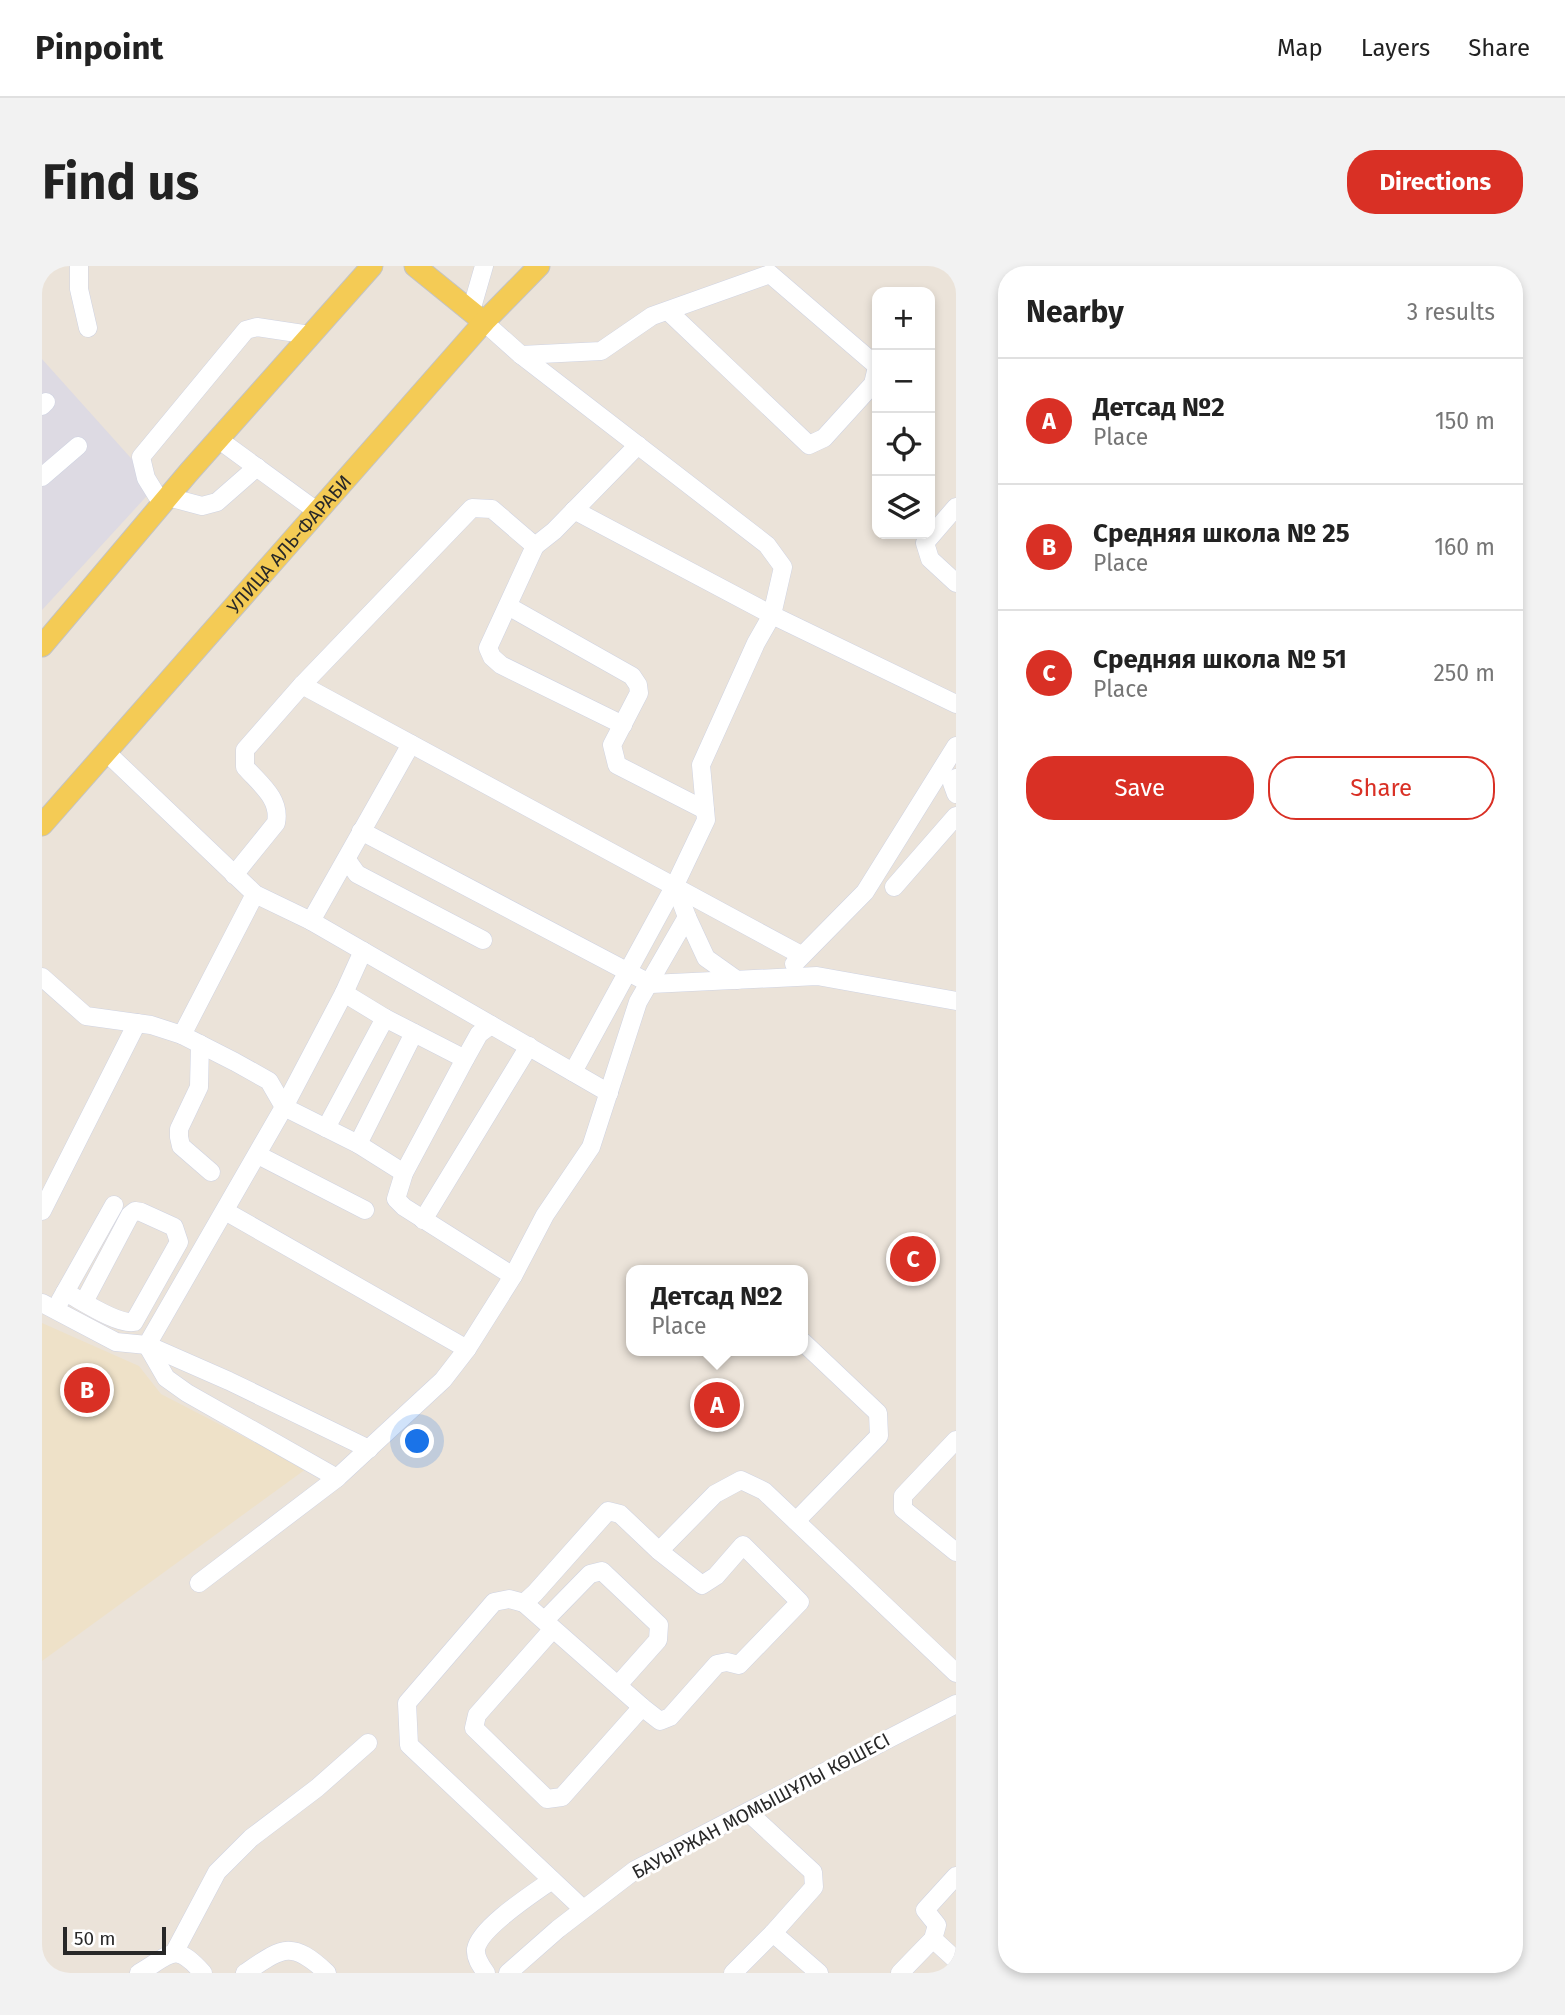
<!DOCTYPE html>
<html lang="en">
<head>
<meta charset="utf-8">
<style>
  body { margin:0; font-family:"Fira Sans",sans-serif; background:#f2f2f2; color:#222 }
  .controls { position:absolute; right:21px; top:21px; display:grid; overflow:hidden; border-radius:14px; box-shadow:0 4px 10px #0003 }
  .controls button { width:63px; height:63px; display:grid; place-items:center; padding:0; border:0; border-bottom:2px solid #e0e0e0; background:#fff; color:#222; font:35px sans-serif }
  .scale { position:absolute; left:21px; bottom:18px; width:103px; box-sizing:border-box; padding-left:7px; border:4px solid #282828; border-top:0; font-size:19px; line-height:24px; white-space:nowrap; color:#282828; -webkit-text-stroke:5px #fff; paint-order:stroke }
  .you { position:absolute; left:376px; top:1176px; width:24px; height:24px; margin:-18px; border:5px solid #fff; border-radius:50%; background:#1a73e8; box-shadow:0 0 0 10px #1a73e833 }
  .badge { display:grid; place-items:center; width:46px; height:46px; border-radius:50%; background:#d93025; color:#fff; font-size:23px; font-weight:700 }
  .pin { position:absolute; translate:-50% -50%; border:4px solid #fff; box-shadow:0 2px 7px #0006 }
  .popup { position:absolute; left:584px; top:999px; width:182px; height:91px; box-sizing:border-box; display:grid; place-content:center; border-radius:14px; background:#fff; filter:drop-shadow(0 2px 5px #0005); font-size:23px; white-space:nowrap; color:#767676 }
  .popup b { font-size:26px; color:#222 }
  .popup::after { content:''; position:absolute; left:50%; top:100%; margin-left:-14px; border:14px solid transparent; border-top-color:#fff }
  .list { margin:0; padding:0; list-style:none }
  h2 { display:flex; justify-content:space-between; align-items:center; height:91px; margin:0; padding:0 28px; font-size:30px }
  h2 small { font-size:23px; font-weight:400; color:#767676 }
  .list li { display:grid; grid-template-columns:46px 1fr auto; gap:21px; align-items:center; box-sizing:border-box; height:126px; padding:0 28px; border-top:2px solid #e0e0e0 }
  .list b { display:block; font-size:26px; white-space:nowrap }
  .list p { margin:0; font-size:23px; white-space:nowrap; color:#767676 }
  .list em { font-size:23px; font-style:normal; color:#767676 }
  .actions { display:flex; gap:14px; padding:21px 28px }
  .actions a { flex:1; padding:16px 0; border:2px solid #d93025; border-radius:28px; text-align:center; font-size:24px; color:#d93025 }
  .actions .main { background:#d93025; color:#fff }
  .icon { flex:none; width:38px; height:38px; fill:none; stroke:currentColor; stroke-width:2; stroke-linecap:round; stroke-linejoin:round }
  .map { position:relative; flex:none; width:914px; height:1707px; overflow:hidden; border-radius:28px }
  header { display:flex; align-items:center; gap:42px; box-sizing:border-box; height:98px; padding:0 35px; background:#fff; border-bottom:2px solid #e0e0e0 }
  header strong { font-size:33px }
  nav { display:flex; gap:38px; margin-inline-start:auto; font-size:24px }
  .intro { display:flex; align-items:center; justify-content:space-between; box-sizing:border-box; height:168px; padding:0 42px }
  h1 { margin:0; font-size:49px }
  .button { padding:18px 32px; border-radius:28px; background:#d93025; color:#fff; font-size:24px; font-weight:700 }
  main { display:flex; gap:42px; padding:0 42px }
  aside { flex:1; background:#fff; border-radius:28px; box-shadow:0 4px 10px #0003 }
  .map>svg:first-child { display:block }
  .industrial { fill:#dddae3 }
  .education { fill:#eee1c8 }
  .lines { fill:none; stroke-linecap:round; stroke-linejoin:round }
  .minor-casing { stroke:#cfd3e2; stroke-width:19 }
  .major-casing { stroke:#c3c3c3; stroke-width:23 }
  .minor { stroke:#fff; stroke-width:18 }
  .major { stroke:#f4cb55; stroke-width:21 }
  .labels { text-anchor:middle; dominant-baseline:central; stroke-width:6; stroke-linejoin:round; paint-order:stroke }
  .street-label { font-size:19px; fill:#282828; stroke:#fff }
</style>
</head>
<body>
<header>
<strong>Pinpoint</strong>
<nav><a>Map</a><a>Layers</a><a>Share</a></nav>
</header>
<div class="intro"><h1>Find us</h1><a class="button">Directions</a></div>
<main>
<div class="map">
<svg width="914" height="1707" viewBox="0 0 914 1707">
  <rect width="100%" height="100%" fill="#ebe3d9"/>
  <polygon class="industrial" points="0,93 114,220 0,344"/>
  <polygon class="education" points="0,1057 97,1100 119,1128 264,1203 0,1395"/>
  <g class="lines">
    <g class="minor-casing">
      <g id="minor">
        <polyline points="37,0 37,23 46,62"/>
        <polyline points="429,45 442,0"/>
        <polyline points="626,45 767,179 782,172 831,118 835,101"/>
        <polyline points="479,89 559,85 610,50 728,8 835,100"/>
        <polyline points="0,140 4,136"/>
        <polyline points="176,173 276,246"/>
        <polyline points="0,211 36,180"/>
        <polyline points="126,231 160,240 175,236 215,201"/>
        <polyline points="120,238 104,212 99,191 204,64 215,61 268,69"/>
        <polyline points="914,241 883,277 888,293 914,317"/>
        <polyline points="532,244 730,349 914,438"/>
        <polyline points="493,280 446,382 450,391 459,399 581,459"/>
        <polyline points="466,340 590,410 596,419 597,427 570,479 575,499 663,544"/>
        <polyline points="260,419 759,689"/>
        <polyline points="64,486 213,628 269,655 567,827"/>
        <polyline points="914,512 910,517 914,528"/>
        <polyline points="319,565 609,718 775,710 914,735"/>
        <polyline points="305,594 315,608 441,674"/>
        <path d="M192,609l42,-52c5,-24 -16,-39 -31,-56v-17l57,-65 170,-177 20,1 43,37 19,-15 84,-86"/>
        <polyline points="852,621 914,550"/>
        <polyline points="645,651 664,692 695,714"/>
        <polyline points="269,655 369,478"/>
        <polyline points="321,685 302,727 242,841 316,878 362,907"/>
        <polyline points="752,698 823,626 914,480"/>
        <polyline points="0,711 44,750 109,759 140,769 193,796 227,815 242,841 105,1079 74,1076 0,1037"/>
        <polyline points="302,727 343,752"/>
        <polyline points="449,759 437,768 423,793 362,907 354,933 362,941 471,1010"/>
        <polyline points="140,769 213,628"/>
        <polyline points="158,778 157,821 137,863 137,871 139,880 169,906"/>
        <polyline points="531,806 633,619"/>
        <polyline points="284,862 343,752 423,793"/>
        <polyline points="316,878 372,767"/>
        <polyline points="216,889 323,944"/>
        <polyline points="0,945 95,757"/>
        <polyline points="183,945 425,1083"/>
        <polyline points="381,954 487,780"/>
        <path d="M23,1026c16,8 52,33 69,30l45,-80 -5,-15 -33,-15 -6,-1 -5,4 -46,87"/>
        <polyline points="18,1035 72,939"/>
        <polyline points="105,1079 124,1112 145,1127 295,1212 401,1114 425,1083 471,1010 503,949 549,881 596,736 645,651 633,619 664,554 659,499 714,377 730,349 741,301 725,279 479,89 442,56"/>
        <polyline points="105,1079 187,1115 327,1183"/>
        <polyline points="914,1174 861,1230 861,1243 914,1286"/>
        <polyline points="754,1255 837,1170 836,1147 761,1076"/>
        <polyline points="157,1317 295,1212"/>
        <polyline points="482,1337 600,1441 618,1455 628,1451 675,1398 685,1396 697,1399 758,1336 701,1279 674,1310 660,1319 617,1285"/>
        <polyline points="503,1354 548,1308 560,1305 617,1359 616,1374 576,1419"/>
        <polyline points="510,1364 435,1449 432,1462 505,1533 520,1531 600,1441"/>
        <polyline points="541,1643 367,1479 365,1437 452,1336 467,1333 482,1337 493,1327 566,1245 578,1248 617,1285 673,1228 699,1214 722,1225 914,1407"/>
        <polyline points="731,1667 777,1707"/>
        <polyline points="891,1673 914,1694"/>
        <polyline points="132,1687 175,1606 209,1572 275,1522 326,1477"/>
        <path d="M97,1707c33,-19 35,-32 64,0"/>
        <path d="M203,1707c37,-25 46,-34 82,0"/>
        <path d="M444,1707c-5,-7 -11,-15 -10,-24 4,-22 58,-56 76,-69"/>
        <polyline points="466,1707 516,1663 593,1604 914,1438"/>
        <polyline points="691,1707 731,1667 772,1621 771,1606 706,1546"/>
        <polyline points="858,1707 891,1673 895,1659 883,1644 914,1610"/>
      </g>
    </g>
    <g class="major-casing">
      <g id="major">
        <polyline points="373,0 442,56"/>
        <polyline points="0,380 147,206 330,0"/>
        <path id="s1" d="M0,559l442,-503 55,-56"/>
      </g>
    </g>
    <use href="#minor" class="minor"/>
    <use href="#major" class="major"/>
  </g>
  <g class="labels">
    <g class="street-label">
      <text stroke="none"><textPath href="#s1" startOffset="374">УЛИЦА АЛЬ-ФАРАБИ</textPath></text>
      <text transform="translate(719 1540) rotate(-28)">БАУЫРЖАН МОМЫШҰЛЫ КӨШЕСІ</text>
    </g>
  </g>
</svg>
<div class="controls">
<button>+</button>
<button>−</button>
<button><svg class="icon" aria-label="locate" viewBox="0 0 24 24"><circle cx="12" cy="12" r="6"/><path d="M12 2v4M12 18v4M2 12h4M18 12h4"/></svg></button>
<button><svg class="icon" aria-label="layers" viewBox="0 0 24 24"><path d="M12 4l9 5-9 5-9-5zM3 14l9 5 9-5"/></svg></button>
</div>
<div class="scale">50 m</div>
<div class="you"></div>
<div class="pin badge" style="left:675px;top:1139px">A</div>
<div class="popup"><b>Детсад №2</b>Place</div>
<div class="pin badge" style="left:45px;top:1124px">B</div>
<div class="pin badge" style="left:871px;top:993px">C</div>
</div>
<aside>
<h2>Nearby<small>3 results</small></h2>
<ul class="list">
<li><span class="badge">A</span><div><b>Детсад №2</b><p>Place</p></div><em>150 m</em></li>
<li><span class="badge">B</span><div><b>Средняя школа № 25</b><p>Place</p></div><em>160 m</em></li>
<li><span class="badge">C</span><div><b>Средняя школа № 51</b><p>Place</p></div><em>250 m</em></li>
</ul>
<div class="actions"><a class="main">Save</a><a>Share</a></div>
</aside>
</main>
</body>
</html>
